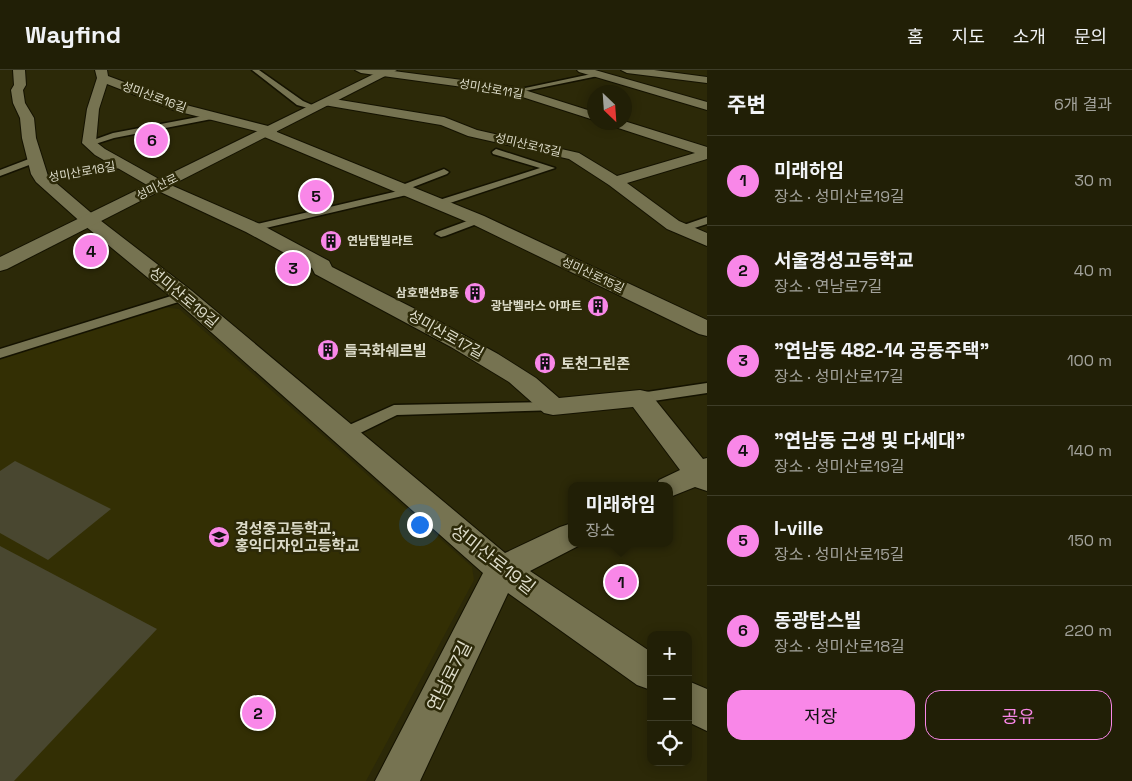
<!DOCTYPE html>
<html lang="ko">
<head>
<meta charset="utf-8">
<style>
  body { margin:0; font-family:"Space Grotesk","Noto Sans KR",sans-serif; background:#2d2c14; color:#f1f3f6 }
  .controls { position:absolute; right:15px; bottom:15px; display:grid; overflow:hidden; border-radius:10px; box-shadow:0 2px 12px #0003 }
  .controls button { width:45px; height:45px; display:grid; place-items:center; padding:0; border:0; border-bottom:1px solid #3e3d28; background:#211f06; color:#f1f3f6; font:25px sans-serif }
  .compass { position:absolute; left:587px; top:15px; width:45px; height:45px; border-radius:50%; background:#211f06; box-shadow:0 2px 12px #0003; rotate:155deg }
  .you { position:absolute; left:419px; top:454px; width:18px; height:18px; margin:-12px; border:4px solid #fff; border-radius:50%; background:#1a73e8; box-shadow:0 0 0 8px #1a73e833 }
  .badge { display:grid; place-items:center; width:32px; height:32px; border-radius:50%; background:#f987e8; color:#111; font-size:16px; font-weight:700 }
  .pin { position:absolute; translate:-50% -50%; border:2px solid #fff; box-shadow:0 1px 5px #0006 }
  .popup { position:absolute; left:568px; top:412px; width:105px; height:65px; box-sizing:border-box; display:grid; place-content:center; border-radius:10px; background:#211f06; filter:drop-shadow(0 1px 4px #0005); font-size:16px; white-space:nowrap; color:#a2a29b }
  .popup b { font-size:19px; color:#f1f3f6 }
  .popup::after { content:''; position:absolute; left:50%; top:100%; margin-left:-10px; border:10px solid transparent; border-top-color:#211f06 }
  .list { margin:0; padding:0; list-style:none }
  h2 { display:flex; justify-content:space-between; align-items:center; height:65px; margin:0; padding:0 20px; font-size:21px }
  h2 small { font-size:16px; font-weight:400; color:#a2a29b }
  .list li { display:grid; grid-template-columns:32px 1fr auto; gap:15px; align-items:center; box-sizing:border-box; height:90px; padding:0 20px; border-top:1px solid #3e3d28 }
  .list b { display:block; font-size:19px; white-space:nowrap }
  .list p { margin:0; font-size:16px; white-space:nowrap; color:#a2a29b }
  .list em { font-size:16px; font-style:normal; color:#a2a29b }
  .actions { display:flex; gap:10px; padding:15px 20px }
  .actions a { flex:1; padding:11px 0; border:1px solid #f987e8; border-radius:15px; text-align:center; font-size:18px; color:#f987e8 }
  .actions .main { background:#f987e8; color:#111 }
  .icon { flex:none; width:28px; height:28px; fill:none; stroke:currentColor; stroke-width:2; stroke-linecap:round; stroke-linejoin:round }
  .map { position:relative; flex:none; width:707px; height:711px; overflow:hidden }
  header { display:flex; align-items:center; gap:30px; box-sizing:border-box; height:70px; padding:0 25px; background:#211f06; border-bottom:1px solid #3e3d28 }
  header strong { font-size:24px }
  nav { display:flex; gap:28px; margin-inline-start:auto; font-size:18px }
  main { display:flex }
  aside { flex:1; background:#211f06 }
  .map>svg:first-child { display:block }
  .built { fill:#332f04 }
  .green { fill:#494730 }
  .lines { fill:none; stroke-linecap:round; stroke-linejoin:round }
  .service-casing { stroke:#141200; stroke-width:3 }
  .minor-casing { stroke:#141200; stroke-width:2 }
  .tertiary-casing { stroke:#141200; stroke-width:2 }
  .secondary-casing { stroke:#141200; stroke-width:2 }
  .service { fill:#767351; fill-rule:evenodd }
  .minor { fill:#767351; fill-rule:evenodd }
  .tertiary { fill:#767351; fill-rule:evenodd }
  .secondary { fill:#767351; fill-rule:evenodd }
  .labels { text-anchor:middle; dominant-baseline:central; stroke-width:5; stroke-linejoin:round; paint-order:stroke }
  .far-street-label { font-size:12px; fill:#dcdbc9; stroke:#2c2908 }
  .far-poi-label { font-size:12px; font-weight:bold; fill:#dcdbc9; stroke:#2c2908; text-anchor:end }
  .street-label { font-size:15px; fill:#dcdbc9; stroke:#2c2908 }
  .poi-label { font-size:15px; font-weight:bold; fill:#dcdbc9; stroke:#2c2908; text-anchor:start }
  .near-street-label { font-size:18px; fill:#dcdbc9; stroke:#2c2908 }
</style>
</head>
<body>
<header>
<strong>Wayfind</strong>
<nav><a>홈</a><a>지도</a><a>소개</a><a>문의</a></nav>
</header>
<main>
<div class="map">
<svg width="707" height="711" viewBox="0 0 707 711">
  <rect width="100%" height="100%" fill="#2c2908"/>
  <polygon class="built" points="163,237 179,239 472,497 474,510 366,711 0,711 0,289"/>
  <g class="green">
    <polygon points="15,391 111,439 48,490 0,463 0,401"/>
    <polygon points="0,476 157,559 14,711 0,711"/>
  </g>
  <g class="lines">
    <g class="service-casing">
      <g id="service">
        <polygon points="252,0 259,0 303,31 319,38 315,40 297,35"/>
        <polygon points="596,3 599,5 598,6 515,23 511,21"/>
        <polygon points="214,44 218,46 217,48 114,68 89,76 85,73 113,63"/>
        <polygon points="496,79 555,98 441,136 433,136 433,132 540,98 493,84 492,82"/>
        <polygon points="34,87 39,90 37,92 0,106 0,100"/>
        <polygon points="122,92 125,93 125,97 42,112 37,109 42,106"/>
        <polygon points="444,99 449,102 447,104 408,119 413,122 411,124 253,161 248,158 253,155 398,121 395,119 397,117"/>
        <polygon points="478,147 483,150 482,152 445,166 441,167 435,164 437,162"/>
        <polygon points="707,147 707,154 682,162 677,159 678,157"/>
        <polygon points="184,222 188,223 190,226 188,229 0,288 0,279"/>
        <polygon points="707,313 707,323 640,333 635,331 632,328 635,325 640,323"/>
        <polygon points="553,332 559,334 561,337 559,340 397,345 350,368 344,369 338,368 336,364 338,360 394,335"/>
      </g>
    </g>
    <g class="minor-casing">
      <g id="minor">
        <polygon points="13,0 25,0 26,15 23,20 25,33 34,48 36,68 48,106 96,147 192,221 505,483 560,457 572,453 572,473 584,473 530,501 651,582 651,620 637,615 508,523 420,711 375,711 483,503 176,231 84,155 36,112 31,104 22,68 20,48 13,33 11,20 14,15"/>
        <polygon points="95,0 107,0 108,6 186,35 276,58 277,62 484,146 707,250 707,266 699,264 472,154 262,66 260,62 176,41 107,14 99,39 96,72 105,79 166,113 260,154 329,191 332,197 429,246 498,284 536,308 559,328 640,320 649,322 703,389 707,388 707,421 695,417 670,427 670,416 656,416 659,410 680,400 633,337 553,345 544,343 509,312 451,277 315,204 312,198 246,162 154,119 95,85 82,73 87,39 97,8"/>
        <polygon points="355,0 386,0 515,17 594,42 594,50 513,24 361,3"/>
        <polygon points="577,0 595,0 707,32 707,40 579,2"/>
        <polygon points="328,28 444,47 477,60 579,83 617,106 695,83 609,55 608,52 624,52 624,51 707,77 707,89 627,113 679,151 707,163 707,176 667,159 609,115 569,89 468,66 441,55 324,35 322,32"/>
        <polygon points="688,611 707,619 707,661 688,652"/>
      </g>
    </g>
    <g class="tertiary-casing">
      <polygon id="tertiary" points="382,0 397,0 7,199 0,201 0,187"/>
    </g>
    <g class="secondary-casing">
      <polygon id="secondary" points="621,0 654,0 707,7 707,13 627,3"/>
    </g>
    <use href="#service" class="service"/>
    <use href="#minor" class="minor"/>
    <use href="#tertiary" class="tertiary"/>
    <use href="#secondary" class="secondary"/>
  </g>
  <defs>
    <g id="building-disc" transform="scale(1.125)"><circle r="9.5" fill="#f987e8" stroke="#2c2908"/><path d="M-4-6H4V6H1V3H-1V6H-4ZM-2.5-4.3h1.7v1.8h-1.7ZM.8-4.3h1.7v1.8H.8ZM-2.5-1h1.7V.8h-1.7ZM.8-1h1.7V.8H.8Z" fill="#111"/></g>
    <g id="school-disc" transform="scale(1.125)"><circle r="9.5" fill="#f987e8" stroke="#2c2908"/><path d="M0-5L7-2L0 1L-7-2ZM-4 1L0 2.5L4 1V4Q0 6-4 4Z" fill="#111"/></g>
  </defs>
  <g fill-rule="evenodd">
    <use href="#building-disc" x="331" y="171"/>
    <use href="#building-disc" x="475" y="223"/>
    <use href="#building-disc" x="598" y="236"/>
    <use href="#building-disc" x="328" y="280"/>
    <use href="#building-disc" x="545" y="293"/>
    <use href="#school-disc" x="219" y="467"/>
  </g>
  <g class="labels">
    <g class="far-street-label">
      <text transform="translate(491 19) rotate(10)">성미산로11길</text>
      <text transform="translate(154 27) rotate(20)">성미산로16길</text>
      <text transform="translate(528 75) rotate(13)">성미산로13길</text>
      <text transform="translate(82 102) rotate(-10)">성미산로18길</text>
      <text transform="translate(157 117) rotate(-26)">성미산로</text>
      <text transform="translate(593 205) rotate(25)">성미산로15길</text>
    </g>
    <g class="far-poi-label">
      <text x="347" y="171" text-anchor="start">연남탑빌라트</text>
      <text x="459" y="223">삼호맨션B동</text>
      <text x="582" y="236">광남벨라스 아파트</text>
    </g>
    <g class="street-label">
      <text transform="translate(184 227) rotate(40)">성미산로19길</text>
      <text transform="translate(446 264) rotate(29)">성미산로17길</text>
    </g>
    <g class="poi-label">
      <text x="344" y="280">들국화쉐르빌</text>
      <text x="561" y="293">토천그린존</text>
      <text x="235" y="458">경성중고등학교,<tspan x="235" dy="17">홍익디자인고등학교</tspan></text>
    </g>
    <g class="near-street-label">
      <text transform="translate(493 489) rotate(38)">성미산로19길</text>
      <text transform="translate(449 606) rotate(-63)">연남로7길</text>
    </g>
  </g>
</svg>
<div class="controls">
<button>+</button>
<button>−</button>
<button><svg class="icon" aria-label="locate" viewBox="0 0 24 24"><circle cx="12" cy="12" r="6"/><path d="M12 2v4M12 18v4M2 12h4M18 12h4"/></svg></button>
</div>
<svg class="compass" viewBox="-18 -18 36 36"><path d="M0-13l5 13h-10z" fill="#e53935"/><path d="M0 13l5-13h-10z" fill="#a2a29b"/></svg>
<div class="you"></div>
<div class="pin badge" style="left:621px;top:512px">1</div>
<div class="popup"><b>미래하임</b>장소</div>
<div class="pin badge" style="left:258px;top:643px">2</div>
<div class="pin badge" style="left:293px;top:198px">3</div>
<div class="pin badge" style="left:91px;top:181px">4</div>
<div class="pin badge" style="left:316px;top:126px">5</div>
<div class="pin badge" style="left:152px;top:70px">6</div>
</div>
<aside>
<h2>주변<small>6개 결과</small></h2>
<ul class="list">
<li><span class="badge">1</span><div><b>미래하임</b><p>장소 · 성미산로19길</p></div><em>30 m</em></li>
<li><span class="badge">2</span><div><b>서울경성고등학교</b><p>장소 · 연남로7길</p></div><em>40 m</em></li>
<li><span class="badge">3</span><div><b>&quot;연남동 482-14 공동주택&quot;</b><p>장소 · 성미산로17길</p></div><em>100 m</em></li>
<li><span class="badge">4</span><div><b>&quot;연남동 근생 및 다세대&quot;</b><p>장소 · 성미산로19길</p></div><em>140 m</em></li>
<li><span class="badge">5</span><div><b>I-ville</b><p>장소 · 성미산로15길</p></div><em>150 m</em></li>
<li><span class="badge">6</span><div><b>동광탑스빌</b><p>장소 · 성미산로18길</p></div><em>220 m</em></li>
</ul>
<div class="actions"><a class="main">저장</a><a>공유</a></div>
</aside>
</main>
</body>
</html>
